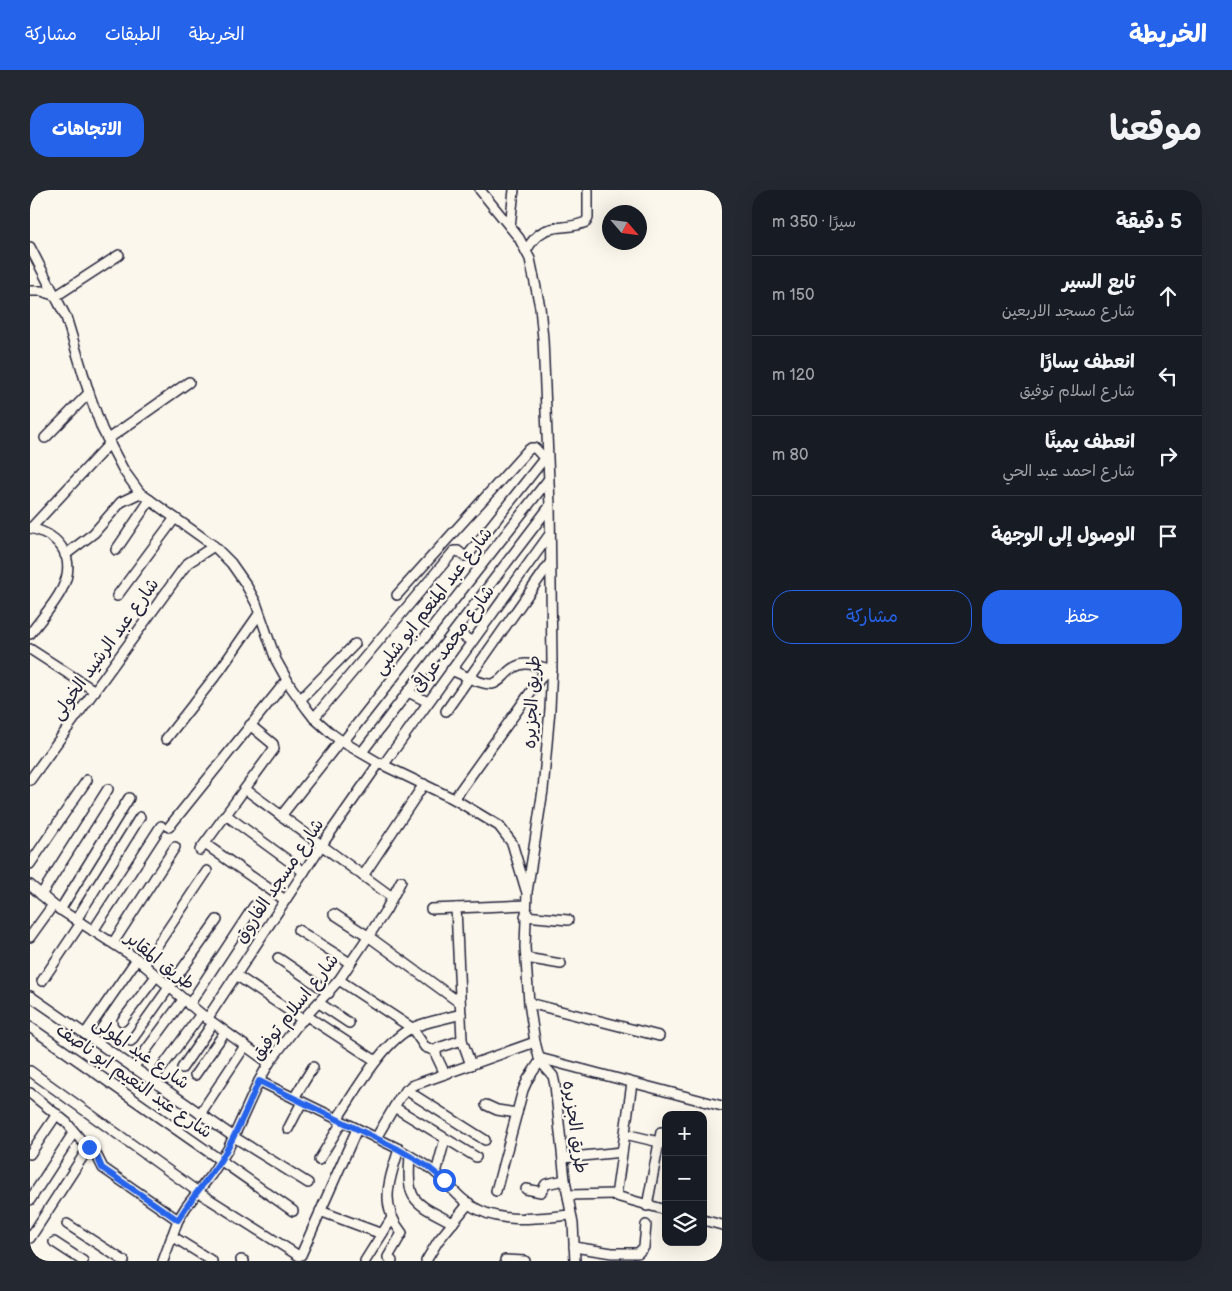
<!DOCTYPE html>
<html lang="ar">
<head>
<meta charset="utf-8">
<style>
  body { margin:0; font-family:"Balsamiq Sans","Playpen Sans Arabic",sans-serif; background:#242831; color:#f1f3f6; direction:rtl }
  .controls { position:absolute; right:15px; bottom:15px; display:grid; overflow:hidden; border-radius:10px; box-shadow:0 5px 20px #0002 }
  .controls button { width:45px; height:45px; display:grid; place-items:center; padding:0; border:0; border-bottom:1px solid #363941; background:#171b24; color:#f1f3f6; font:25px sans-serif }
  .compass { position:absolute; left:572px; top:15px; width:45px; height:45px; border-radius:50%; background:#171b24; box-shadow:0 5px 20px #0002; rotate:118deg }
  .stop { position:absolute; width:15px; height:15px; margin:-11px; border:4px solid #2563eb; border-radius:50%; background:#fff }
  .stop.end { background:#2563eb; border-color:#fff; box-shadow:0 1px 5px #0008 }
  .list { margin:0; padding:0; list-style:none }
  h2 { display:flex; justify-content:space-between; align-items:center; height:65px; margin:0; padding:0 20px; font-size:21px }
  h2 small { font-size:16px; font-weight:400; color:#9ea1a6 }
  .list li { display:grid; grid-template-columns:32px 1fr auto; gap:15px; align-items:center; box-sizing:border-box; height:80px; padding:0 20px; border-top:1px solid #363941 }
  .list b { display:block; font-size:19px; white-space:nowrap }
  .list p { margin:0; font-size:16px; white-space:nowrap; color:#9ea1a6 }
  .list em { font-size:16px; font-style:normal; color:#9ea1a6 }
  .actions { display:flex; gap:10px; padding:15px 20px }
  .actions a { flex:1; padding:11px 0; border:1px solid #2563eb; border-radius:20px; text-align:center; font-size:18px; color:#2563eb }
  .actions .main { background:#2563eb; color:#fff }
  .icon { flex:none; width:28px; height:28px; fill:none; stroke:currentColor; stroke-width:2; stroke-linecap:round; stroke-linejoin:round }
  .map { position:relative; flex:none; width:692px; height:1071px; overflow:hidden; direction:ltr; border-radius:20px }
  header { display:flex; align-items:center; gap:30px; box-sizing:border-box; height:70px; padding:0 25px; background:#2563eb; color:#fff }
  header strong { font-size:24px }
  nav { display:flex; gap:28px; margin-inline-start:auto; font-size:18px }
  .intro { display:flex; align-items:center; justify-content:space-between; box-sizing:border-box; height:120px; padding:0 30px }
  h1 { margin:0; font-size:35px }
  .button { padding:12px 22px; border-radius:20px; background:#2563eb; color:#fff; font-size:18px; font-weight:700 }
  main { display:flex; gap:30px; padding:0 30px }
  aside { flex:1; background:#171b24; border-radius:20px; box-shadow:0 5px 20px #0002 }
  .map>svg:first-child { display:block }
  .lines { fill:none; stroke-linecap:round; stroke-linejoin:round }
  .street-casing { stroke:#22223b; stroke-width:12 }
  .street { stroke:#fbf7ec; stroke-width:9 }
  .route { stroke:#2563eb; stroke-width:6 }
  .labels { text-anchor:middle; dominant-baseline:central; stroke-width:4.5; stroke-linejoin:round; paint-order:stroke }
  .street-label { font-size:18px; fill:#22223b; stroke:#fbf7ec }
</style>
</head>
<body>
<header>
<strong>الخريطة</strong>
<nav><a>الخريطة</a><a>الطبقات</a><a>مشاركة</a></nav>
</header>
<div class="intro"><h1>موقعنا</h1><a class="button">الاتجاهات</a></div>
<main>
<aside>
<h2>5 دقيقة<small>سيرًا · 350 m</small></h2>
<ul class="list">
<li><svg class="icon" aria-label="ahead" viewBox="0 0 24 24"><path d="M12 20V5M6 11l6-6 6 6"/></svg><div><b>تابع السير</b><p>شارع مسجد الاربعين</p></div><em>150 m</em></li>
<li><svg class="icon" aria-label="left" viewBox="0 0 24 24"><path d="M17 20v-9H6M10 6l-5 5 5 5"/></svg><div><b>انعطف يسارًا</b><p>شارع اسلام توفيق</p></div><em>120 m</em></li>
<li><svg class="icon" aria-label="right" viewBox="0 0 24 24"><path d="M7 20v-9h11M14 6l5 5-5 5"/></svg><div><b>انعطف يمينًا</b><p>شارع احمد عبد الحي</p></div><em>80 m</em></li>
<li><svg class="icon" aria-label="arrive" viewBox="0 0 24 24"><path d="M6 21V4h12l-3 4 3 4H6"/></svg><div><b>الوصول إلى الوجهة</b></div></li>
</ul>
<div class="actions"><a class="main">حفظ</a><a>مشاركة</a></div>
</aside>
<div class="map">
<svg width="692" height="1071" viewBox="0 0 692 1071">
  <rect width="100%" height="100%" fill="#fbf7ec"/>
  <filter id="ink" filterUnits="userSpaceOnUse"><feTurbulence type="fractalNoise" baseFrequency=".02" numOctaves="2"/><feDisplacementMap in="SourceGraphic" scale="10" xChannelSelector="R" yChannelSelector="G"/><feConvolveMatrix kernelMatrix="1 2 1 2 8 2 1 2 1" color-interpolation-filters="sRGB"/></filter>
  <g filter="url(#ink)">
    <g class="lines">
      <g class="street-casing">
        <g id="street">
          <polyline points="450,0 489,48 500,69 510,117 513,149 520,316 522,473 520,519 513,600 497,702 495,757 499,813 505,852 510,871 523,886 525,895 535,990 543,1034 545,1071"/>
          <polyline points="480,37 484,0"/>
          <polyline points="0,57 36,127 59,203 72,239 94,281 110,303 166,343 184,356 201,373 215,393 226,413 246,470 261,497 277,519 284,528 302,544 313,552 349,573 424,609 469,636 482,653 496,700"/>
          <path d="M496,61c18,-33 34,-18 60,-29l2,-4v-28"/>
          <polyline points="0,101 12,101 26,106 89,65"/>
          <polyline points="15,248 59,203"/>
          <polyline points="78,249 159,192"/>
          <path d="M0,338c31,7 47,31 32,61 -8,16 -22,31 -32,45"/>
          <polyline points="1,338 80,253"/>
          <polyline points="86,360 120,310"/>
          <polyline points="35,365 64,343 91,312 110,303"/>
          <polyline points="367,405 497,261 501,258 505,258 515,269"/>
          <polyline points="87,406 145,328"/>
          <polyline points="425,441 441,451"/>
          <polyline points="0,459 65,501"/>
          <path d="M421,480c11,4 30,15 41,14 6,-1 9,-5 13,-9 16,-17 27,-11 47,-5"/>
          <polyline points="378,502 398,512"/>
          <polyline points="270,510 325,454"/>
          <polyline points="416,521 520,373"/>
          <polyline points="284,528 424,361 428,361 434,366 438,365 517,265"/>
          <polyline points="136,549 190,480 229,424"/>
          <polyline points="313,552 518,290"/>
          <polyline points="332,562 520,316"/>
          <polyline points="354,574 520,344"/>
          <polyline points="0,590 153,379 158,373 184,356"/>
          <polyline points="215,599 362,707"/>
          <polyline points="424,609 517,479"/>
          <polyline points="196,625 274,682"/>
          <polyline points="251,626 311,550"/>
          <polyline points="139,637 257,490"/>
          <polyline points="175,654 255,710"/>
          <polyline points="170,660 244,559 243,554 220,535"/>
          <polyline points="0,674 57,590"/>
          <polyline points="333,686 394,594"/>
          <polyline points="0,695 23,715 107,769 171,824 239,873"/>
          <polyline points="11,705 78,599"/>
          <polyline points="426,718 432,850 441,875"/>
          <polyline points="401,719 496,715"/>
          <polyline points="30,720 99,608"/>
          <polyline points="304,724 338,746 430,813"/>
          <polyline points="495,726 538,730"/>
          <polyline points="46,730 110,627"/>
          <polyline points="268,740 320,773"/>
          <polyline points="63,741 131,636"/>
          <polyline points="0,747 23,715"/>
          <polyline points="83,753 145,657"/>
          <polyline points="248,768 299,803"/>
          <polyline points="496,768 531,774"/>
          <polyline points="114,775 177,681"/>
          <polyline points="206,785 273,830"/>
          <polyline points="309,790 382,838 395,857 406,861"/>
          <polyline points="12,791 51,733"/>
          <polyline points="0,806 204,947 278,993"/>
          <polyline points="289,813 319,833"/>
          <polyline points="499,813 629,846"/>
          <polyline points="159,815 224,716"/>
          <polyline points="277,826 346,871"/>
          <polyline points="177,829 291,656 349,573"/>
          <polyline points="92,831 127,785"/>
          <polyline points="0,837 263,1021"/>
          <polyline points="55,844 107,769"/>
          <polyline points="101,851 187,730"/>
          <polyline points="509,868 692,916"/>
          <polyline points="103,878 153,810"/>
          <polyline points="152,878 183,833"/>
          <polyline points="0,881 168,1002 269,1066 271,1065 327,939"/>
          <polyline points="415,884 406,865 406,861 408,858 432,850"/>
          <polyline points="165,885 195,842"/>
          <polyline points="122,891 171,824"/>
          <path d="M229,891l140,68c12,8 25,14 36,23 14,12 26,30 44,38 28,14 63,7 92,5"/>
          <polyline points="602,893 586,1006 636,1020"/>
          <polyline points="376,900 455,950"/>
          <polyline points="0,903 37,933 51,950 66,964 73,978 148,1030"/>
          <polyline points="264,908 283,877"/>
          <polyline points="456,915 467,920 487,923"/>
          <polyline points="364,917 446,967"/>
          <polyline points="170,924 215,856"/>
          <path d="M307,929c18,-26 46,-78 75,-91 15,-7 33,-9 49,-14"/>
          <polyline points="258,939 272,912"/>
          <polyline points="595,944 629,952"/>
          <polyline points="346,948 370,907 381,896 505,852"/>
          <polyline points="0,964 27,924"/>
          <path d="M380,966c-4,47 4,46 43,67"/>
          <polyline points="533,968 592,962"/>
          <polyline points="289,970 312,932"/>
          <polyline points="406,983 415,949"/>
          <polyline points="496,999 511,1002 516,994 535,990"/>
          <polyline points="466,1001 493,900 498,889 510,871"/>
          <polyline points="538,1005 586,1004"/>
          <polyline points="0,1010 44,942"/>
          <polyline points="617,1016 631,942"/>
          <polyline points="290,1021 352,1044"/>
          <polyline points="673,1030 692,1035"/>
          <polyline points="37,1034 94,1071"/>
          <polyline points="142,1046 182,1071"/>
          <polyline points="0,1048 59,957"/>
          <polyline points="24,1052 53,1071"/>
          <polyline points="544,1057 582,1063 608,1063 614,1057 616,1035"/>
          <polyline points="211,1070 214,1071"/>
          <polyline points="475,1070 495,1071"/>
          <polyline points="133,1071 148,1030 156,1017 181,985 198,959 229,891 239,873 266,837 309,790 356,720 371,691"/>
          <polyline points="335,1071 362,1028"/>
          <path d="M362,1071l-4,-4 14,-24c-23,-28 -13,-52 -3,-84"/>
          <polyline points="396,1071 408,1051 439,1013"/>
        </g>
      </g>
      <use href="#street" class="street"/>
    </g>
  </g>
  <g class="lines" filter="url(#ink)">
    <path class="route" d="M59,957l7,7 6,14 76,52c12,-21 29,-39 42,-59 16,-25 27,-53 39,-80l139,68 29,17 17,14"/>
  </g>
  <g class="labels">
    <g class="street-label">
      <text transform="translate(403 411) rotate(-52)">شارع عبد المنعم ابو شلبى</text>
      <text transform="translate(423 449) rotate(-54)">شارع محمد عراقى</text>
      <text transform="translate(75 459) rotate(-54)">شارع عبد الرشيد الخولى</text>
      <text transform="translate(502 512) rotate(-87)">طريق الجزيره</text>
      <text transform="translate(249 691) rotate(-56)">شارع مسجد الفاروق</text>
      <text transform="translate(130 771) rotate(38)">طريق المقابر</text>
      <text transform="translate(265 817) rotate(-52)">شارع اسلام توفيق</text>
      <text transform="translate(111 863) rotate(35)">شارع عبد المولى</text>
      <text transform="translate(104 891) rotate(35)">شارع عبد النعيم ابو ناصف</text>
      <text transform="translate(545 937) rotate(82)">طريق الجزيره</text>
    </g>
  </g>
</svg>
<div class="controls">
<button>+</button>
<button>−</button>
<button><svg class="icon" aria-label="layers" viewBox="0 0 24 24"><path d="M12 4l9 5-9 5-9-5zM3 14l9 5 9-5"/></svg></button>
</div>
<svg class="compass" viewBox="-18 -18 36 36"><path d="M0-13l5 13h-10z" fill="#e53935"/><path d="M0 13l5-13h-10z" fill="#9ea1a6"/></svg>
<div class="stop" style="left:414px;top:990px"></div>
<div class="stop end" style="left:59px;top:957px"></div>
</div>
</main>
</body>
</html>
